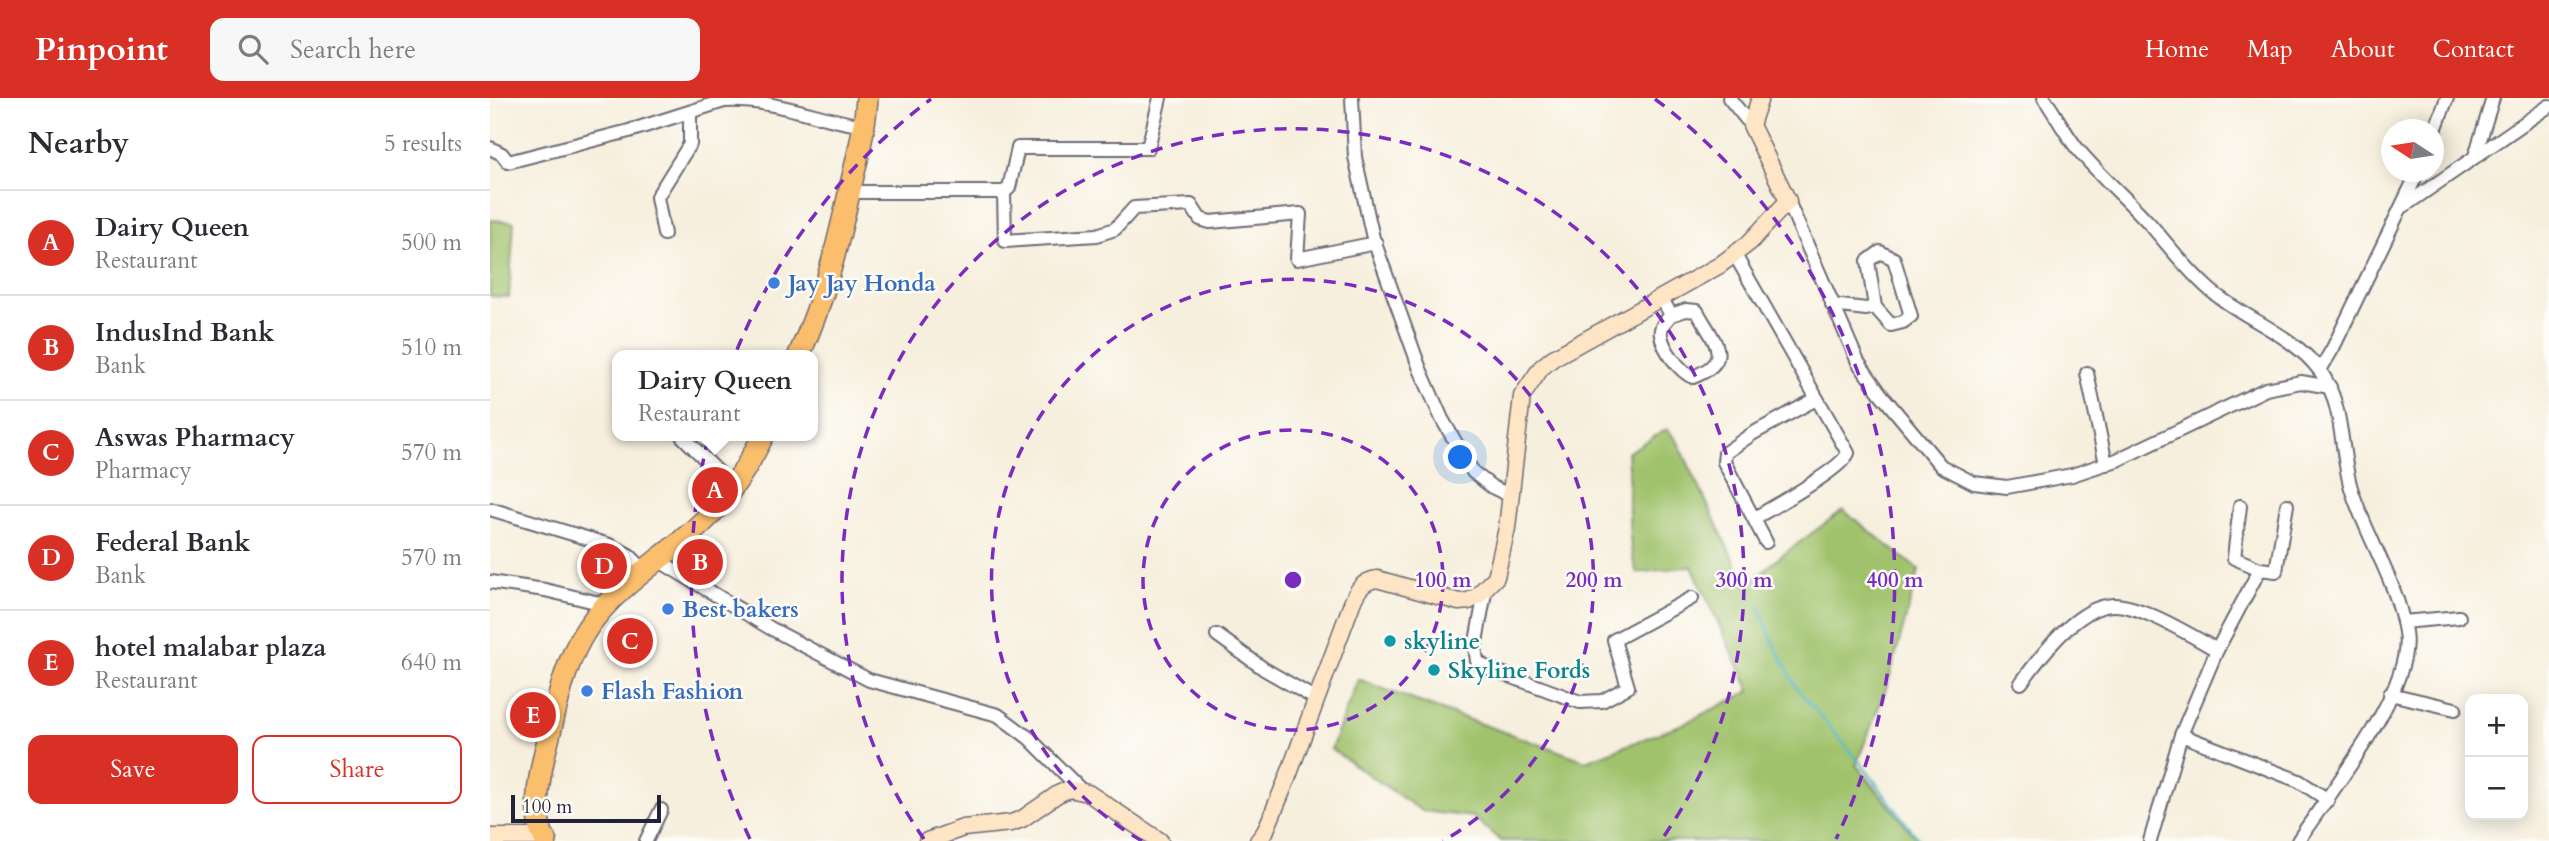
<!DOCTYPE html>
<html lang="en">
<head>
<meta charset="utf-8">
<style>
  body { margin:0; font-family:Cardo,serif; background:#f7f7f7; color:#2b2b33 }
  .controls { position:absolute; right:21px; bottom:21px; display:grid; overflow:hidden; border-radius:14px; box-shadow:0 4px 18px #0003 }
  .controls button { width:63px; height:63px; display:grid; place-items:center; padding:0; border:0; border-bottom:2px solid #e1e1e2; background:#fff; color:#2b2b33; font:35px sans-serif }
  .compass { position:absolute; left:1891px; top:21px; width:63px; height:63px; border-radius:50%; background:#fff; box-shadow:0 4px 18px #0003; rotate:282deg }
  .scale { position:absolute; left:21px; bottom:18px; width:150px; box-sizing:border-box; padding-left:7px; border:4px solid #22223b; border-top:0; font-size:19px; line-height:24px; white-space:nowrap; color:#22223b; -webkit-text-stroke:5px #fdfcf7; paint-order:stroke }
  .you { position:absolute; left:971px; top:360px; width:24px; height:24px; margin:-18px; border:5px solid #fff; border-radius:50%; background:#1a73e8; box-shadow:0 0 0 10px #1a73e833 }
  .badge { display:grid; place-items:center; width:46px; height:46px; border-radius:50%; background:#d93025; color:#fff; font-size:23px; font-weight:700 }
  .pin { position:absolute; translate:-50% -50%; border:4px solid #fff; box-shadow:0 2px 7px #0006 }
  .popup { position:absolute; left:122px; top:252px; width:206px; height:91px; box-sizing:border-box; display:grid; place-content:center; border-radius:14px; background:#fff; filter:drop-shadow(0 2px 5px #0005); font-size:23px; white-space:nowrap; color:#7c7c81 }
  .popup b { font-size:26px; color:#2b2b33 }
  .popup::after { content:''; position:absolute; left:50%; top:100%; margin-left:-14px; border:14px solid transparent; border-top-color:#fff }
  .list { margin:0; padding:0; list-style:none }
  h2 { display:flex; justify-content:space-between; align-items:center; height:91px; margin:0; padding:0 28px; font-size:30px }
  h2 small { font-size:23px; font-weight:400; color:#7c7c81 }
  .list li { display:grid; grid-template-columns:46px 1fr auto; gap:21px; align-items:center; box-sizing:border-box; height:105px; padding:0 28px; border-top:2px solid #e1e1e2 }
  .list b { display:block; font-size:26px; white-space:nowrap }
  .list p { margin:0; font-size:23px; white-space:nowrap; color:#7c7c81 }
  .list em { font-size:23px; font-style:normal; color:#7c7c81 }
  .actions { display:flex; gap:14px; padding:21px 28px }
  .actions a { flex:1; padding:16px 0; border:2px solid #d93025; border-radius:14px; text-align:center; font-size:24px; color:#d93025 }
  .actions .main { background:#d93025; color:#fff }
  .icon { flex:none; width:38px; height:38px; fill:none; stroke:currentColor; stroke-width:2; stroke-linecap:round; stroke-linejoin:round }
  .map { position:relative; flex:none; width:2059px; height:743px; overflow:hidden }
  header { display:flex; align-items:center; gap:42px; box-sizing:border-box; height:98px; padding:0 35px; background:#d93025; color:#fff }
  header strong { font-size:33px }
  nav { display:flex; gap:38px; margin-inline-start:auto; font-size:24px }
  .search { width:490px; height:63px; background:#f7f7f7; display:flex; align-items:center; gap:18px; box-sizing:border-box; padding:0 24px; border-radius:14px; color:#7c7c81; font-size:26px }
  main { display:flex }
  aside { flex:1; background:#fff }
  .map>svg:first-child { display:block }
  .green { fill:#a0c26c; stroke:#617254; stroke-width:2 }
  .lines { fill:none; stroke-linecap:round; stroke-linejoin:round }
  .stream { stroke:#4ab8c3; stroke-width:2.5 }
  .street-casing { stroke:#6d6a74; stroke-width:16 }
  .secondary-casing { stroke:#6d6a74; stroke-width:19 }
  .highway-casing { stroke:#6d6a74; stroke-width:24 }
  .street { stroke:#fff; stroke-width:12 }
  .secondary { stroke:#fde5c5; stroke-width:16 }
  .highway { stroke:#fabe6d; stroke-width:21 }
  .ring { fill:none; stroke:#7b2cbf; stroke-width:3.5; stroke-dasharray:12 9 }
  .shop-dot { fill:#3f7fe0; stroke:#fdfcf7; stroke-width:2.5 }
  .culture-dot { fill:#0f9aa8; stroke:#fdfcf7; stroke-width:2.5 }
  .labels { text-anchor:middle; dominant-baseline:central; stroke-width:5; stroke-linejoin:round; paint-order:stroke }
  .shop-label { font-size:23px; font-weight:bold; fill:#366cbe; stroke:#fdfcf7; text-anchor:start }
  .culture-label { font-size:23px; font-weight:bold; fill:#0d838f; stroke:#fdfcf7; text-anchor:start }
  .centre { fill:#7b2cbf; stroke:#fdfcf7; stroke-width:3.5 }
  .ring-label { font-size:21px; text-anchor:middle; font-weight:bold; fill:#7b2cbf; stroke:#fdfcf7; stroke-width:5; stroke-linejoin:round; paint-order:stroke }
</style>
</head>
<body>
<header>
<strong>Pinpoint</strong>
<div class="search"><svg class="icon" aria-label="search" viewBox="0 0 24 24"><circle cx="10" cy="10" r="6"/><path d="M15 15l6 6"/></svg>Search here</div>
<nav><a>Home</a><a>Map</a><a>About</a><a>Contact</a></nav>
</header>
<main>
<aside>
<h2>Nearby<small>5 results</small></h2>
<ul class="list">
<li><span class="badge">A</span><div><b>Dairy Queen</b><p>Restaurant</p></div><em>500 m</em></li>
<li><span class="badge">B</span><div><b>IndusInd Bank</b><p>Bank</p></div><em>510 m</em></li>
<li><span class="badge">C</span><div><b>Aswas Pharmacy</b><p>Pharmacy</p></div><em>570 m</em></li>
<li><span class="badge">D</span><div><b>Federal Bank</b><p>Bank</p></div><em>570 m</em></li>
<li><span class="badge">E</span><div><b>hotel malabar plaza</b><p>Restaurant</p></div><em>640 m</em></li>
</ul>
<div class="actions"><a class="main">Save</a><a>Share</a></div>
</aside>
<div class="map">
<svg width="2059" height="743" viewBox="0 0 2059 743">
  <rect width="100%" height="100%" fill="#fdfcf7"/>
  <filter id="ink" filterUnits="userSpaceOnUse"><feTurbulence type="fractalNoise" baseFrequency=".0143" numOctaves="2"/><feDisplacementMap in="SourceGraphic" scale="14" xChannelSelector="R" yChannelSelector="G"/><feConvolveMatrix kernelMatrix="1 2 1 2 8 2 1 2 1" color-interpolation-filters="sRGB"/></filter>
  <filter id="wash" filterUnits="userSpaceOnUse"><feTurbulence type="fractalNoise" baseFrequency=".00686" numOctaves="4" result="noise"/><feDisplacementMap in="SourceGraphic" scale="28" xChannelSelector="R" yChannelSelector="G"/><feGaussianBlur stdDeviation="1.57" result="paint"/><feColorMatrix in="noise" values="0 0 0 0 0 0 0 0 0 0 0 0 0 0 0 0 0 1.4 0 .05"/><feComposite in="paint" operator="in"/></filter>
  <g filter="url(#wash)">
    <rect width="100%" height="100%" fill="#f7efdd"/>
    <g class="green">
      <polygon points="0,122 24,124 19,199 0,198"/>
      <path d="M1177,331l11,13 68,144 34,-29 63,-47 76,60 -32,116 -31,79 63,76h-418l-28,-24 -51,-6 -91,-62 27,-70c75,30 152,54 228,82l97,-37 67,-33 -58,-125 -55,7c-12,-30 -6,-84 -10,-120z"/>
    </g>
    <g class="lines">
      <polyline class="stream" points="1269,508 1282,542 1308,592 1372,667 1430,743"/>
    </g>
  </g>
  <g filter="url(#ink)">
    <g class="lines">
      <g class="street-casing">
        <g id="street">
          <polyline points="862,0 865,59 883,140 930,271 952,321 983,374 1002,389 1021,398"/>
          <polyline points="1239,0 1261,27"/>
          <path d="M1554,0c11,16 20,33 32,49 22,27 49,50 73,76 20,23 38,47 61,67 34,29 83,44 110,81 24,32 20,80 31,117 15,49 46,93 54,144 10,57 -77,162 -107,209"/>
          <polyline points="1944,35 1957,0"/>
          <path d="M0,50l12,6 6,8 121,-31 95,-30c47,-3 93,18 140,25"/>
          <polyline points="1985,58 2003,0"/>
          <polyline points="359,94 514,94 519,90 528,50 658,50 670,0"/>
          <polyline points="514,94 515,143 607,137 625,131 644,110 701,107 710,121 720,124 810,116 807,161 886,145"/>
          <polyline points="1298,103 1368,264 1390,295 1451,368 1484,385 1517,389 1582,377 1627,362 1776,291 1811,284 1840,289"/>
          <polyline points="1914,108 2059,8"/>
          <polyline points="174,136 167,99 200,46 200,14"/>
          <polygon points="1390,154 1404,161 1421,218 1413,224 1401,227 1385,209 1378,163"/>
          <path d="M1245,157l113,198c-7,17 -74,53 -93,65"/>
          <path d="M1172,201l9,16 15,-5 11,1c16,30 39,49 -4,66 -13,-5 -30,-28 -32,-42 -2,-8 5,-14 10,-20"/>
          <polyline points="1342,207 1376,211 1385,209"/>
          <polyline points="1830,272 1843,250 1928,74"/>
          <polyline points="1597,275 1616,366"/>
          <polyline points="192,338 243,389"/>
          <polyline points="0,411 119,447 139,457 155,473"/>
          <polyline points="1276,444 1234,364 1235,355 1262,336 1326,301"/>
          <polyline points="168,462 280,530 379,582 508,617 539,640 590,691"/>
          <polyline points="1770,471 1786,473 1797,407"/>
          <polyline points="0,484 55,492 118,507"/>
          <polyline points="996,489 985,549 987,563 995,569 1090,604 1112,603 1138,589 1124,542 1202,500"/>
          <polyline points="1913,524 1969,519"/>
          <polyline points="727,537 774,571 826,601"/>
          <polyline points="1727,552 1770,471 1744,460 1750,408"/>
          <path d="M1531,585c19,-26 56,-77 92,-78 27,-1 79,31 104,45l-36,85 118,46 29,19"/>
          <polyline points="1900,596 1965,611"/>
          <polyline points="156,743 171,712"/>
          <polyline points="1660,743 1691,637"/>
        </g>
      </g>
      <g class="secondary-casing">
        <g id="secondary">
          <polyline points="0,739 53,739"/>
          <polyline points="437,743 473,730 521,725 532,721 568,696 579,691 598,695 670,743"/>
          <path d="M768,743l7,-9 22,-53 64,-173c5,-14 11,-25 26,-27l82,23 10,-1 8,-5 19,-19 11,-49 15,-132 19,-28 12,-10 167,-93 29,-22 39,-42 -37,-76 9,-27"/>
        </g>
      </g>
      <g class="highway-casing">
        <g id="highway">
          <path d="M309,257c25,-55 38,-107 51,-166 7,-30 15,-60 17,-91"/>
          <path d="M56,743c-15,-23 -7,-63 -1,-89 11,-41 18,-89 43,-125 30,-44 81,-71 118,-108 24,-24 42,-53 57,-83"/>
        </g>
      </g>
      <use href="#street" class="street"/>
      <use href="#secondary" class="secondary"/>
      <use href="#highway" class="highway"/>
    </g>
  </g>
  <g class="ring">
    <circle cx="803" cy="482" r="150"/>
    <path d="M652 743A301 301 0 1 1 953 743"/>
    <path d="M434 741A451 451 0 1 1 1172 741"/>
    <path d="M260 741A602 602 0 0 1 441 1M1165 1A602 602 0 0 1 1346 741"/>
  </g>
  <g class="shop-dot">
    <circle cx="284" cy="185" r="7"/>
    <circle cx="178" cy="511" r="7"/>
    <circle cx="97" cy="593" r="7"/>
  </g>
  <g class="culture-dot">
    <circle cx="900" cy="543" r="7"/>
    <circle cx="944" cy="572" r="7"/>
  </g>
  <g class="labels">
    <g class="shop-label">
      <text x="298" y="185">Jay Jay Honda</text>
      <text x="192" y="511">Best bakers</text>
      <text x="111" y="593">Flash Fashion</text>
    </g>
    <g class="culture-label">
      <text x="914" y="543">skyline</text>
      <text x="958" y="572">Skyline Fords</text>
    </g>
  </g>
  <circle cx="803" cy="482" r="10" class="centre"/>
  <g class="ring-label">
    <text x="953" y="489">100 m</text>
    <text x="1104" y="489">200 m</text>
    <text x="1254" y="489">300 m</text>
    <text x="1405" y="489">400 m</text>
  </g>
</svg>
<div class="controls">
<button>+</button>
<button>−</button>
</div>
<svg class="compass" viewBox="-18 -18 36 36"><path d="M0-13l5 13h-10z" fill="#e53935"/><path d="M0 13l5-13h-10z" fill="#7c7c81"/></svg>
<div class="scale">100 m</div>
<div class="you"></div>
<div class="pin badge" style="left:225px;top:392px">A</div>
<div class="popup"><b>Dairy Queen</b>Restaurant</div>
<div class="pin badge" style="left:210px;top:464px">B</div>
<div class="pin badge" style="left:140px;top:543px">C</div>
<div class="pin badge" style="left:114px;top:468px">D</div>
<div class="pin badge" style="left:43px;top:617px">E</div>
</div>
</main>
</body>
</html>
